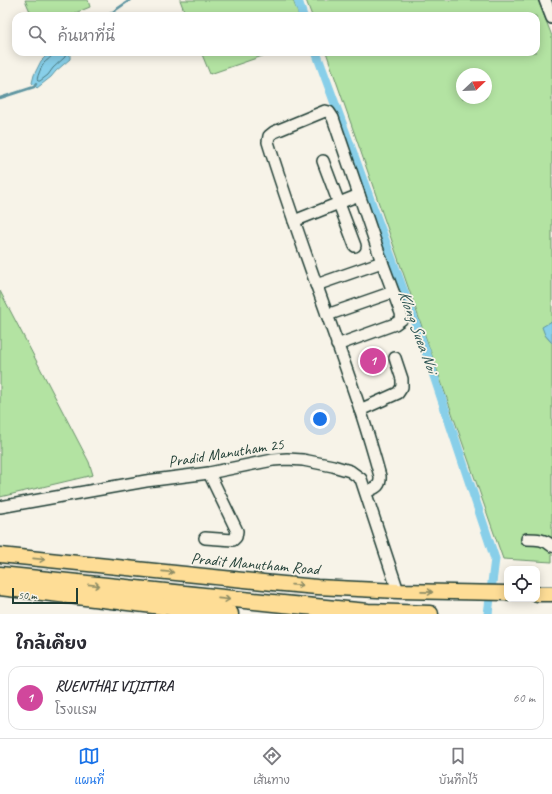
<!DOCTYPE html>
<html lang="th">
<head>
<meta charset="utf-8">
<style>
  body { margin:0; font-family:Caveat,"Playpen Sans Thai",sans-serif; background:#f2f2f3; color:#2b2b33 }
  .controls { position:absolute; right:12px; bottom:12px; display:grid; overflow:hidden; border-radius:8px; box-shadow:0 2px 10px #0003 }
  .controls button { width:36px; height:36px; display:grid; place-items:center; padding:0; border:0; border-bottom:1px solid #e1e1e2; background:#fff; color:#2b2b33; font:20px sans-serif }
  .compass { position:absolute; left:456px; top:68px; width:36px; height:36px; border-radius:50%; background:#fff; box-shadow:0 2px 10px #0003; rotate:67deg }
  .scale { position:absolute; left:12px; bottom:10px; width:66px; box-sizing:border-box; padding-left:4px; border:2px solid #1f3d34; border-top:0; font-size:11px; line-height:14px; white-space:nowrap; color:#1f3d34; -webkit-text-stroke:3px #f7f3e8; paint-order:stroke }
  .you { position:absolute; left:320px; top:419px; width:14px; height:14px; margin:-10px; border:3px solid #fff; border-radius:50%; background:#1a73e8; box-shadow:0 0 0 6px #1a73e833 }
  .badge { display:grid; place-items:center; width:26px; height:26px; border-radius:50%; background:#1a73e8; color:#fff; font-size:13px; font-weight:700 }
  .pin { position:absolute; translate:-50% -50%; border:2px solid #fff; box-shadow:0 1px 4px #0006 }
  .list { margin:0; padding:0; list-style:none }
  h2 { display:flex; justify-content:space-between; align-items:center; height:52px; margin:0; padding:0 16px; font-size:17px }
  h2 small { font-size:13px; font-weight:400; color:#7c7c81 }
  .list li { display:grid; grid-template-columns:26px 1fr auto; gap:12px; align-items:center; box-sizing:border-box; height:64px; margin:0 8px 8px; padding:0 8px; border:1px solid #e1e1e2; border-radius:12px }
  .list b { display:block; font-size:15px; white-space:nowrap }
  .list p { margin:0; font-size:13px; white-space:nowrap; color:#7c7c81 }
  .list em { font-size:13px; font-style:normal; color:#7c7c81 }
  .icon { flex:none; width:22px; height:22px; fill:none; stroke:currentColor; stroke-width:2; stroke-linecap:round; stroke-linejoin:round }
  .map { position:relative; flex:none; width:552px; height:614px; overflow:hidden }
  .search { position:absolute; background:#fff; box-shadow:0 2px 10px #0003; left:12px; right:12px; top:12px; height:44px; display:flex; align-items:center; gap:10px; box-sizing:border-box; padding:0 14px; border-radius:12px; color:#7c7c81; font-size:15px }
  .sheet { height:124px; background:#fff }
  nav { display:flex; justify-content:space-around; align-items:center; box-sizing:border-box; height:56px; border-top:1px solid #e1e1e2; background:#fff; font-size:11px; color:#7c7c81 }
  nav a { display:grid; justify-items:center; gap:2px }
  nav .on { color:#1a73e8 }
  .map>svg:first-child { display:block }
  .green { fill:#b3e3a2; stroke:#69906b; fill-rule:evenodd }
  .water { fill:#88cfe9; stroke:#5e95a1 }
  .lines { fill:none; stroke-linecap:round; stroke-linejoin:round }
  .shore { stroke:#49777c; stroke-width:1 }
  .stream { stroke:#5e95a1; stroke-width:2.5 }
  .canal { stroke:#88cfe9; stroke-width:9 }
  .minor-casing { stroke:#1f3d34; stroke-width:14 }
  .major-casing { stroke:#1f3d34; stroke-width:17 }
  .highway-casing { stroke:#1f3d34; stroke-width:19 }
  .minor { stroke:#f7f3e8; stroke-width:11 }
  .major { stroke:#fedd96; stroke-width:14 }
  .highway { stroke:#fedd96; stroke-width:16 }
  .oneway { stroke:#8e8d65 }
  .labels { text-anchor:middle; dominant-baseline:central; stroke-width:3.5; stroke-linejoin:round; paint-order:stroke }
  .street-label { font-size:16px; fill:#1f3d34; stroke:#f7f3e8 }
  .water-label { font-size:17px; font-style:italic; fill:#345a58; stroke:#f7f3e8 }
</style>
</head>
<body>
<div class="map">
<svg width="552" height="614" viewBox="0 0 552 614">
  <rect width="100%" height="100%" fill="#f7f3e8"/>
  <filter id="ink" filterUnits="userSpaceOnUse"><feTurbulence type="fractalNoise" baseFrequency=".025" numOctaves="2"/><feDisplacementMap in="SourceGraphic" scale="8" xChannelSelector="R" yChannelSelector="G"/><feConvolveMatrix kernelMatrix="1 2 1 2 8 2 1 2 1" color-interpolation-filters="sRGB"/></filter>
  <g filter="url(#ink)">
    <g class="green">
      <polygon points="25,0 88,0 90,7 68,16 32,16"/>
      <polygon points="180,0 293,0 299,16 186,16"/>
      <path d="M306,0h232l14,36v285l-2,1 -5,13 7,8v219l-49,-3 -177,-507h210v-36h-224zM462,74h24v24h-24z"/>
      <polygon points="201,52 274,52 210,74"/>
      <polygon points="0,291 89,462 93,475 0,497"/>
    </g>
    <g class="water">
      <polygon points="50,52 70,52 70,59 56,71 51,77 37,88 32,83 34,75 41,61"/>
      <polygon points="552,321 552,343 545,335 542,327"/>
    </g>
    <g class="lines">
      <path class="shore" d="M53,52c-1,6 -5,7 -9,11 -3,5 -6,11 -7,17l1,1h2l8,-6 5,-7 12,-11 1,-5"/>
      <g class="stream">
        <polyline points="107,16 130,0"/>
        <polyline points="0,98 34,87 36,84"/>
      </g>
      <g class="canal">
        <polyline points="298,0 303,16"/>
        <polyline points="316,52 426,352 495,559 488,614"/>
      </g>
      <g class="minor-casing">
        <g id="minor">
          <polyline points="545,0 552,18"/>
          <polyline points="323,161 355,246"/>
          <polyline points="294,221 359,195"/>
          <polyline points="316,285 382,262"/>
          <polyline points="327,315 393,292"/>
          <path d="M337,345l58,-21 7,-5 -1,-6 -19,-51 -49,-144 -4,-6 -4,-1 -51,21 -5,4 -1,6c28,90 62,178 92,267 7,22 14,45 20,67 1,11 -5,12 -14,16"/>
          <polyline points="360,410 398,393 402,387 402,379 395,358"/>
          <polyline points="0,507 146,481 209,473 273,460 287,459 303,460 333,466 350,471 361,479 398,591"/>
          <polyline points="205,538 233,540 236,537 237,531 209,473"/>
          <path d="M527,539c9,0 18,0 25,7"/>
        </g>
      </g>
      <g class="major-casing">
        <g id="major">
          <polyline points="0,555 273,583 317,587 398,591 507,593"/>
          <polyline points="537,594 552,594"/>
        </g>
      </g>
      <g class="highway-casing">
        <g id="highway">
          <polyline points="0,575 283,604 368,612 430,614"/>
          <polyline points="0,587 230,614"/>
        </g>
      </g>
      <use href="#minor" class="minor"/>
      <use href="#major" class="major"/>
      <use href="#highway" class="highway"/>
    </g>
    <defs><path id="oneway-shaft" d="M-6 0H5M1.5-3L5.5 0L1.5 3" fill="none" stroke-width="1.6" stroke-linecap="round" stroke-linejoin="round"/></defs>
    <g class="oneway">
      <use href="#oneway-shaft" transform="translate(39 559) rotate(6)"/>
      <use href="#oneway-shaft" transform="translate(168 572) rotate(6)"/>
      <use href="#oneway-shaft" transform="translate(94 585) rotate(6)"/>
      <use href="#oneway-shaft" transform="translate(297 585) rotate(4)"/>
      <use href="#oneway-shaft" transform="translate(427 592) rotate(1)"/>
      <use href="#oneway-shaft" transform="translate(224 599) rotate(6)"/>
    </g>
  </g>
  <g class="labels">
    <g class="street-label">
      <text transform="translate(226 453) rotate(-9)">Pradid Manutham 25</text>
      <text transform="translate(255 564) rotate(5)">Pradit Manutham Road</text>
    </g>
    <g class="water-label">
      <text transform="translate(418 331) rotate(70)">Klong Suea Noi</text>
    </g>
  </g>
</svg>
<div class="controls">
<button><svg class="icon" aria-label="locate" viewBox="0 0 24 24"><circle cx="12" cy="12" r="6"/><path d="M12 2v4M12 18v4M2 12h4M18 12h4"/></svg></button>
</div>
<svg class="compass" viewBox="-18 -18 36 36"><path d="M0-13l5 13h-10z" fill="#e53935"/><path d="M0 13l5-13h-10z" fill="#7c7c81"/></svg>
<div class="scale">50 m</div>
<div class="you"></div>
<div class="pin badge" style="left:373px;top:361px;background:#d1479c">1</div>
<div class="search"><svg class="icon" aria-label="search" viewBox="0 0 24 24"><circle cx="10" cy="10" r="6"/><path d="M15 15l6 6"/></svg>ค้นหาที่นี่</div>
</div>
<section class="sheet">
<h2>ใกล้เคียง<small></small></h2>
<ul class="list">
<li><span class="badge" style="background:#d1479c">1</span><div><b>RUENTHAI VIJITTRA</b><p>โรงแรม</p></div><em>60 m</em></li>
</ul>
</section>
<nav>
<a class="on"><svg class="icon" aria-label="map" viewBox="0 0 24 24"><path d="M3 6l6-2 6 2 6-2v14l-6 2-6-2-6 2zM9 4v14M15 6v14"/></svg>แผนที่</a>
<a><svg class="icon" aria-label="directions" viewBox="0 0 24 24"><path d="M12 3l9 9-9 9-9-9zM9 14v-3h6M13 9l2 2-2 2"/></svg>เส้นทาง</a>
<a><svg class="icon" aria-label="saved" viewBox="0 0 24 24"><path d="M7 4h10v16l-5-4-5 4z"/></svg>บันทึกไว้</a>
</nav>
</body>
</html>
